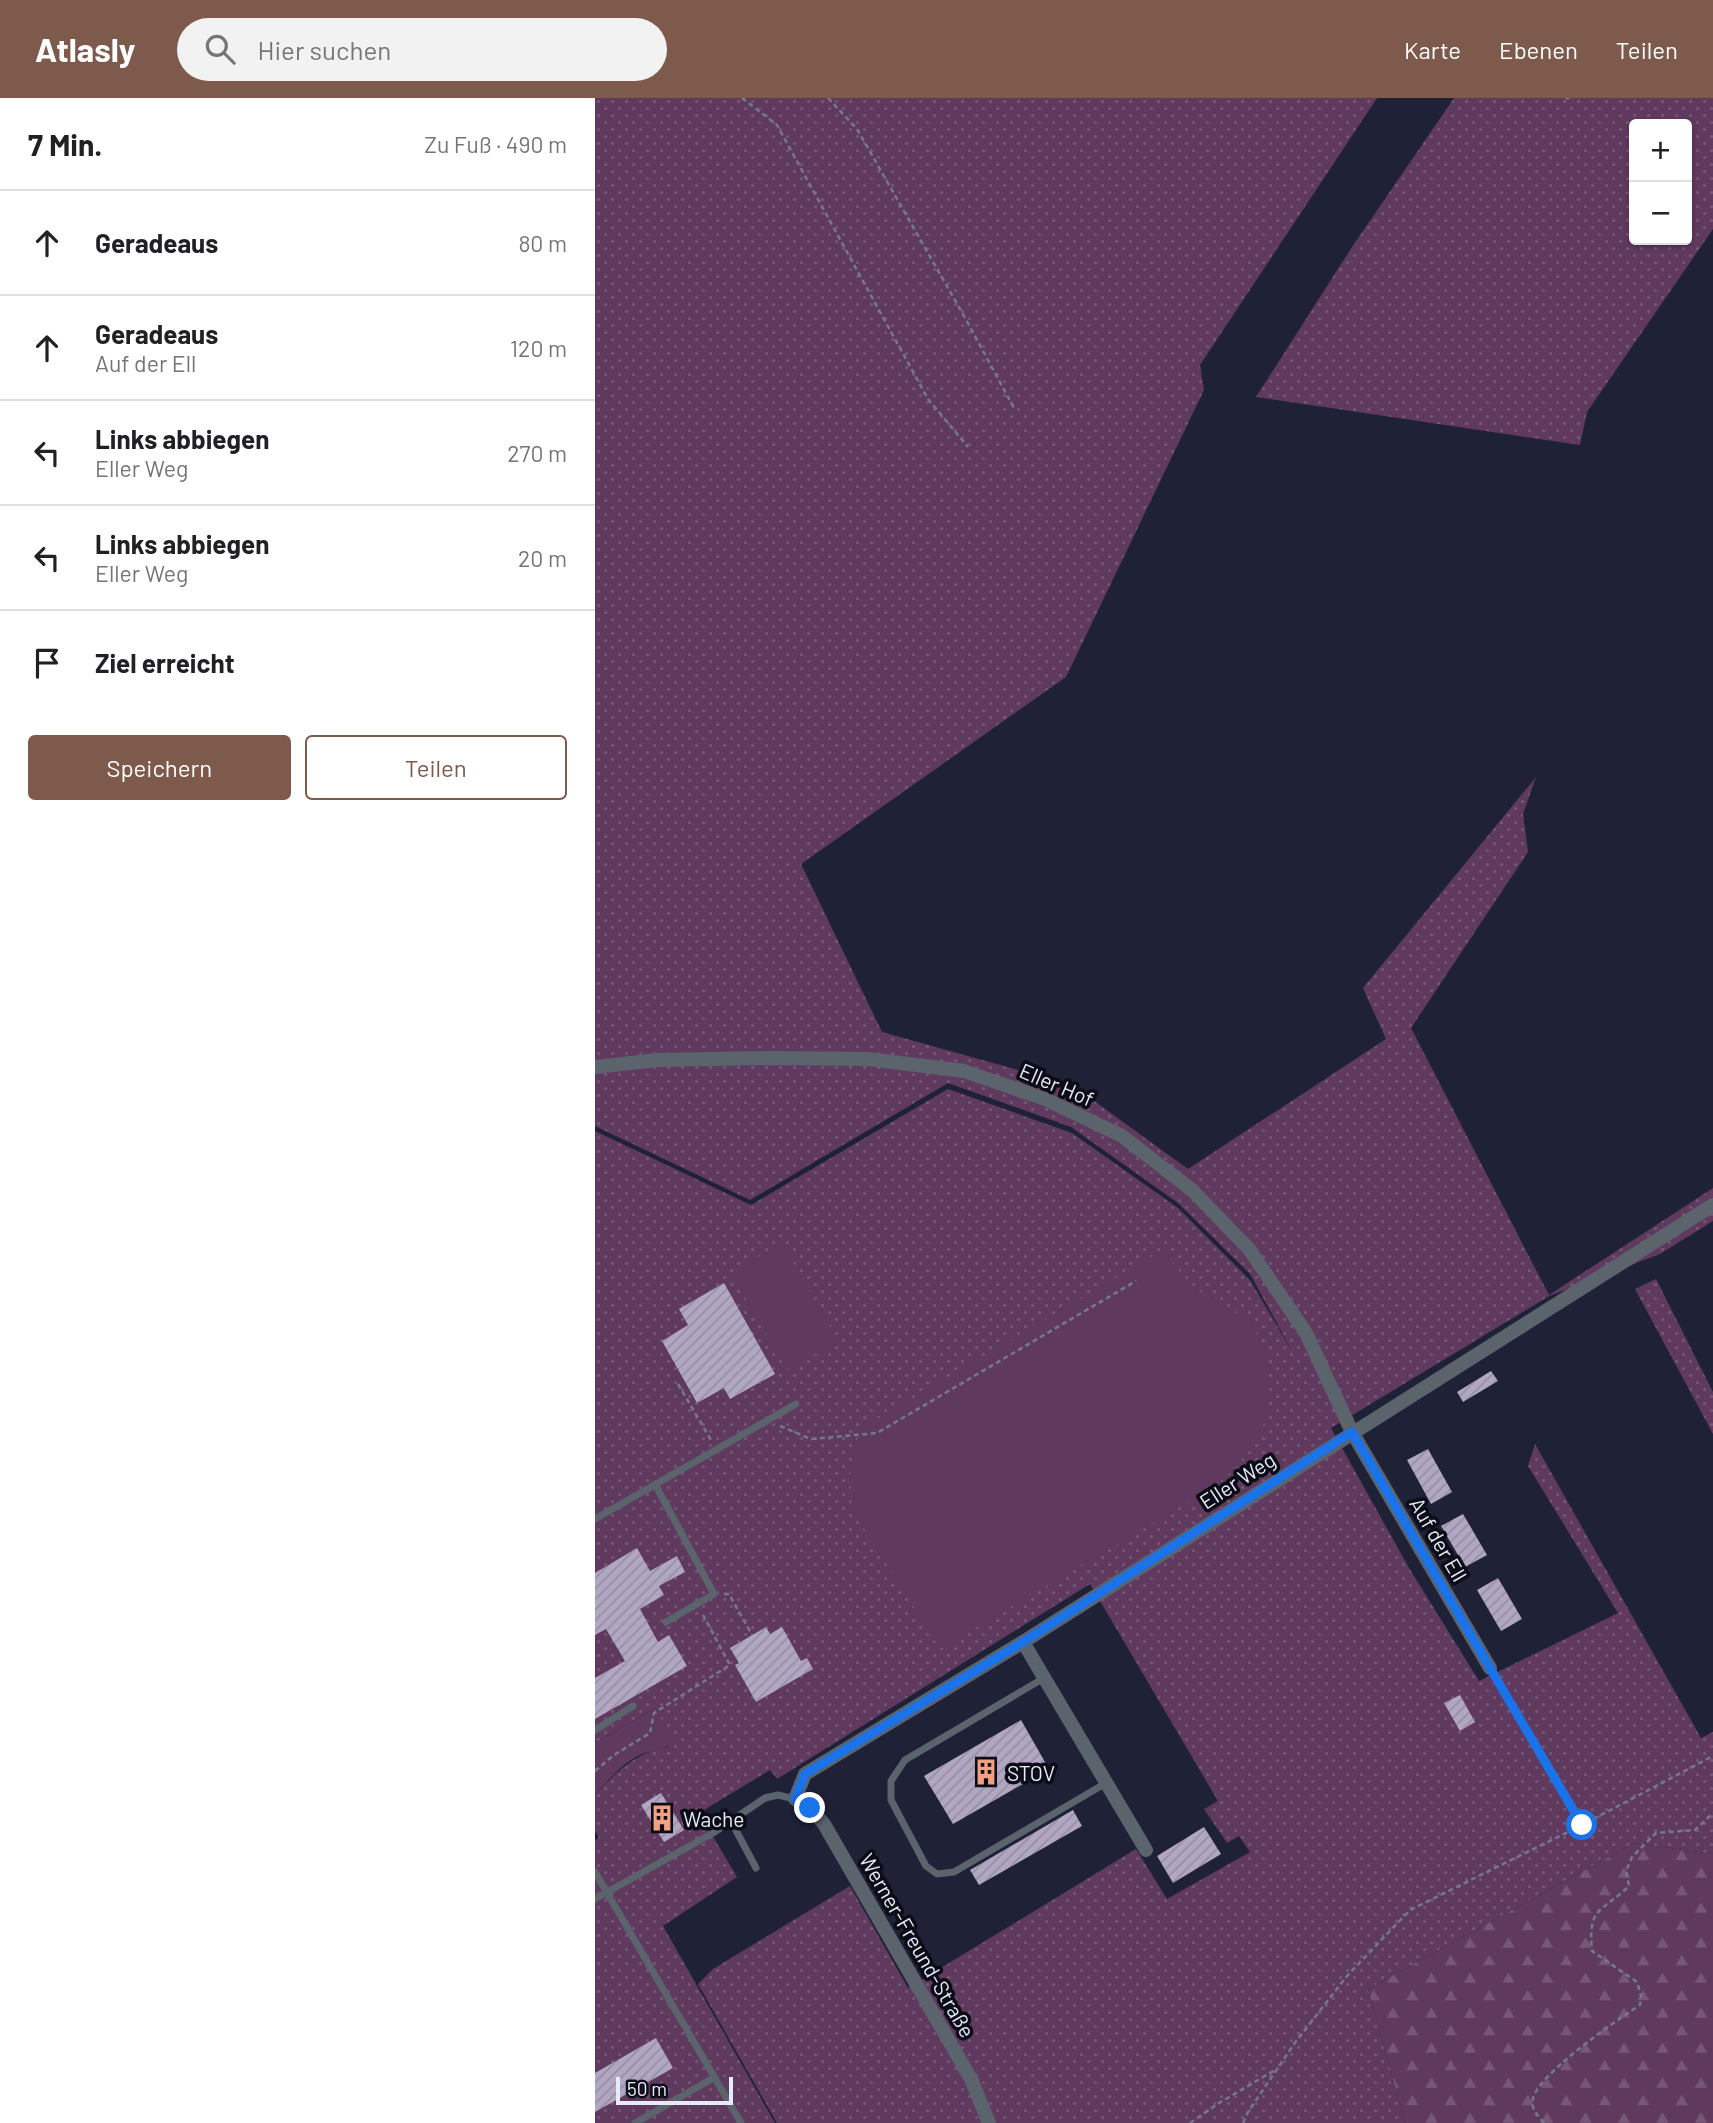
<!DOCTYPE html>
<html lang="de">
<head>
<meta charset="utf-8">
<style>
  body { margin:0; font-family:Barlow,sans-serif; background:#f2f2f2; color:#202124 }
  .controls { position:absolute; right:21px; top:21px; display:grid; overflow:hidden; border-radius:7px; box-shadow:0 2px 5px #0004 }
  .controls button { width:63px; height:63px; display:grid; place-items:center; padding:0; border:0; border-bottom:2px solid #e0e0e0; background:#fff; color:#202124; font:35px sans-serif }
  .scale { position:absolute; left:21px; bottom:18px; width:117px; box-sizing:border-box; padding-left:7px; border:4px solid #e7eaf9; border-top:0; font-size:19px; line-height:24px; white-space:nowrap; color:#e7eaf9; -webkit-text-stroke:5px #0b0c15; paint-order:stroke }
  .stop { position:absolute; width:21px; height:21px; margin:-16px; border:5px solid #1a73e8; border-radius:50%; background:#fff }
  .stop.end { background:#1a73e8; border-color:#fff; box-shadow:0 2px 7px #0008 }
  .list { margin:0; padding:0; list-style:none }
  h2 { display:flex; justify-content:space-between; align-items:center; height:91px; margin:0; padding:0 28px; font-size:30px }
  h2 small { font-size:23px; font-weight:400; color:#757577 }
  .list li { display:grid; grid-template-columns:46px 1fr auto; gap:21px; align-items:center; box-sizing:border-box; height:105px; padding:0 28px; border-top:2px solid #e0e0e0 }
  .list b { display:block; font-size:26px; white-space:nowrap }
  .list p { margin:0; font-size:23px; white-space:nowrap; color:#757577 }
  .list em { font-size:23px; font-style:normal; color:#757577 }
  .actions { display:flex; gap:14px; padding:21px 28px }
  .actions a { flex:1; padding:16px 0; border:2px solid #7e5a4d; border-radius:7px; text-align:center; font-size:24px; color:#7e5a4d }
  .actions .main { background:#7e5a4d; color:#fff }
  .icon { flex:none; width:38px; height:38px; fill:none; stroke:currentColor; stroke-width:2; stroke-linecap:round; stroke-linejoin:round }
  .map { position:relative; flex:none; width:1118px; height:2025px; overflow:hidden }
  header { display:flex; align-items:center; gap:42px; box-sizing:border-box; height:98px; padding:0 35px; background:#7e5a4d; color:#fff }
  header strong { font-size:33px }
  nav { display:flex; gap:38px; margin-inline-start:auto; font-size:24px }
  .search { width:490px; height:63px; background:#f2f2f2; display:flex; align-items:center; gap:18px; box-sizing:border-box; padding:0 24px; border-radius:38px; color:#757577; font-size:26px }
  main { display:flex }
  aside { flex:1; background:#fff }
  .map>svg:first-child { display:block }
  .grass { fill:url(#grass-dots); fill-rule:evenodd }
  .forest { fill:url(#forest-firs) }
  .garden { fill:#5f3a5e }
  .building { fill:url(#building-hatch) }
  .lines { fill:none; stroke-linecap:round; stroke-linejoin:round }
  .path { stroke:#76798c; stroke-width:2.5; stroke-dasharray:5 3.5; stroke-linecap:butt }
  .lane { stroke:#5b636d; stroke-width:7 }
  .street { stroke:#5b636d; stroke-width:14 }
  .route { stroke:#1a73e8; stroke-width:9 }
  .labels { text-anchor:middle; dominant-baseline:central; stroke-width:7; stroke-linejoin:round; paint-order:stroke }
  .street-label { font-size:21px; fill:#e7eaf9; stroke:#0b0c15 }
  .poi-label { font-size:21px; fill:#e7eaf9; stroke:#0b0c15; text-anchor:start }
</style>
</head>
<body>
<header>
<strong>Atlasly</strong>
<div class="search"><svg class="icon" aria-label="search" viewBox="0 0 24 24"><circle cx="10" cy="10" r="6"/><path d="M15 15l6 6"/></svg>Hier suchen</div>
<nav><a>Karte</a><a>Ebenen</a><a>Teilen</a></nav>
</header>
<main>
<aside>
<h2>7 Min.<small>Zu Fuß · 490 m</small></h2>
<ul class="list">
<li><svg class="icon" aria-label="ahead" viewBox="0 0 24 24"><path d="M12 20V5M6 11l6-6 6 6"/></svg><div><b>Geradeaus</b></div><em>80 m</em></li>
<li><svg class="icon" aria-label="ahead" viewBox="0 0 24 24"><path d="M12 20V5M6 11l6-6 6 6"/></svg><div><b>Geradeaus</b><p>Auf der Ell</p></div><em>120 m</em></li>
<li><svg class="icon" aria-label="left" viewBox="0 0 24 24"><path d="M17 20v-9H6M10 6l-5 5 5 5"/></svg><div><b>Links abbiegen</b><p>Eller Weg</p></div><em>270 m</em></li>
<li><svg class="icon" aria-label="left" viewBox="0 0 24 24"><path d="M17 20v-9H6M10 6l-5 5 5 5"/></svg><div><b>Links abbiegen</b><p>Eller Weg</p></div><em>20 m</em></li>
<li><svg class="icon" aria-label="arrive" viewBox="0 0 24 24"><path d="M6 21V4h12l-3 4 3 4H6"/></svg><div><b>Ziel erreicht</b></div></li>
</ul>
<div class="actions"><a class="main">Speichern</a><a>Teilen</a></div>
</aside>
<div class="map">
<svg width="1118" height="2025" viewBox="0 0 1118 2025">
  <defs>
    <pattern id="grass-dots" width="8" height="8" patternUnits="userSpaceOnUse" patternTransform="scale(1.75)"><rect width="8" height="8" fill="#5f3a5e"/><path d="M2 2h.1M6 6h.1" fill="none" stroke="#765776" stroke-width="1.8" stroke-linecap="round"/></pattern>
    <pattern id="forest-firs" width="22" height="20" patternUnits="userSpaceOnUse" patternTransform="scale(1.75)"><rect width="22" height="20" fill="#5f3a5e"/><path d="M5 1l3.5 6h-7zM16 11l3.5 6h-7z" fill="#765776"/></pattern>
    <pattern id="building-hatch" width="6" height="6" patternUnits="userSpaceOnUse" patternTransform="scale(1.75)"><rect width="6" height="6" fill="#b1a7c2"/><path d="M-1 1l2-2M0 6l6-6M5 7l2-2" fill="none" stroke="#968fa4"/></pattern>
  </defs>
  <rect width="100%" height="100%" fill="#1f2137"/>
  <g class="grass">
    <path d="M0,0h782l-177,267 4,25 -138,287 -265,187 81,168 190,53 116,84 198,-130 -23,-51 173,-211 -13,37 5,38 -117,176 138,267 164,-107v33l-53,33 -111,42 -218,132 78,140 70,113 139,-68 -90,-147 7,-22 166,294 12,-6v122l-79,-11 -266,146 37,134h-628l-79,-139 15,-15 137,-83 58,102 228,-139 31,50 83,-47 -11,-16 -12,7 -23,-34 14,-8 -128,-217 -313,195 -7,-9 -71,43 38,64 -74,49 112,197h-180v-283l4,-2 -4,-7v-36c21,-24 42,-43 73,-48l-13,-39 -60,35v-612l156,74 197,-116 124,44 106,75 72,72 43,73 -43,-79 -72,-71 -107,-76 -123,-44 -198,117 -155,-74z"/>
    <path d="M859,0h259v131l-126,183 -7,33 -324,-48 96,-150zM1039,26h53v116h-53z"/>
    <polygon points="1061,1181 1118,1294 1118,1336 1040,1191"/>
  </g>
  <polygon class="forest" points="1039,1745 1118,1756 1118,2025 810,2025 773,1891"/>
  <g class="garden">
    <polygon points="187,1145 243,1243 192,1272 136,1175"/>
    <path d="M568,1152c13,18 26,34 44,47 12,8 38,18 45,29 23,30 23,87 2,118 -10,15 -23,28 -36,40l-278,165 -88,-140 -2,-41 10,-39z"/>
    <path d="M60,1610l19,33c-9,10 -24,9 -36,15 -16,8 -31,25 -43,39v-52z"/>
  </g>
  <g class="building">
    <polygon points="129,1185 180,1276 135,1301 129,1290 102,1305 67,1243 93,1227 84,1211"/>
    <polygon points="896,1273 903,1283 868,1304 862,1294"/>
    <polygon points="833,1351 857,1394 836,1406 812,1362"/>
    <polygon points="868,1416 892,1457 870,1469 846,1428"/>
    <polygon points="42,1450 55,1473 82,1458 90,1474 64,1488 69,1497 45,1511 63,1544 74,1537 92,1568 0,1621 0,1580 30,1563 11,1531 0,1537 0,1475"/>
    <polygon points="903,1480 927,1521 906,1533 882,1492"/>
    <polygon points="171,1529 175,1536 187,1529 206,1563 212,1560 218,1571 161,1604 140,1567 144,1565 135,1550"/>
    <polygon points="865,1597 880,1624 865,1633 849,1605"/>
    <polygon points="426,1622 454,1671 358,1726 329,1678"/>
    <polygon points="66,1695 89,1732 69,1744 46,1707"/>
    <polygon points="478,1712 487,1728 384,1787 375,1772"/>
    <polygon points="609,1729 626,1756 578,1785 562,1758"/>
    <polygon points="61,1940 78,1970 0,2014 0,1975"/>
  </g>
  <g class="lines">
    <g class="path">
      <polyline points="147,0 182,27 333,301 373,349"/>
      <polyline points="233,0 262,31 369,218 419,310"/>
      <polyline points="970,0 979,0"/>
      <polyline points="83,1286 116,1342"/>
      <polyline points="185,1328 216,1341 282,1335 541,1183"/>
      <polyline points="129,1496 134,1496 157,1537"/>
      <polyline points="902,1582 987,1727"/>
      <polyline points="0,1673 19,1657 55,1635 59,1615 135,1567 108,1517"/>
      <polyline points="595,2025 624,2005 680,1972"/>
      <polyline points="648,2025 653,2014 699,1946 752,1878 815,1812 987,1727 1118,1658"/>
      <path d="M949,2025c-6,-8 -13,-12 -11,-24 3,-23 85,-80 107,-94l1,-9 -4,-14 -45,-31c-4,-45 8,-37 37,-65l-3,-15 6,-14 24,-24 39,-3 18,-17"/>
    </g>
    <g class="lane">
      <polyline points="60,1386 119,1496 71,1524"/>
      <polyline points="0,1421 201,1306"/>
      <polyline points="449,1580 310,1662 296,1683 296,1702 331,1768 342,1776 359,1774 511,1685"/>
      <polyline points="0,1632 38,1608"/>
      <polyline points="136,1723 161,1770"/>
      <polyline points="0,1774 146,2025"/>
      <polyline points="0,1801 118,1735 170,1700 183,1697 200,1701"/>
      <polyline points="40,2025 120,1979"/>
    </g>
    <g class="street">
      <polyline points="0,969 62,962 175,960 273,961 369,973 450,1001 527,1038 597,1092 654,1151 711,1235 757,1334 895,1570"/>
      <polyline points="428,1544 551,1752"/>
      <polyline points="394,2025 376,1981 229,1726 215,1710 200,1701 210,1676 428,1544 1118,1107"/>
    </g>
  </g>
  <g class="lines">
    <polyline class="route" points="215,1710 200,1701 210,1676 428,1544 757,1334 987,1727"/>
  </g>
  <defs>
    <g id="building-bare" transform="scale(2.1)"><path d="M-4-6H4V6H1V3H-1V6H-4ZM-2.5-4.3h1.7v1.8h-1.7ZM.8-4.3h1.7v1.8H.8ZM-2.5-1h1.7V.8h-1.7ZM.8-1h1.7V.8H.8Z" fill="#f2a080" stroke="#0b0c15" stroke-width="2.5" paint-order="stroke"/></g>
  </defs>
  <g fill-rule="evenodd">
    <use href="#building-bare" x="391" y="1674"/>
    <use href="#building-bare" x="67" y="1720"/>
  </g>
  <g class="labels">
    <g class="street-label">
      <text transform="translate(462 986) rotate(23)">Eller Hof</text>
      <text transform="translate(642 1382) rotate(-33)">Eller Weg</text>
      <text transform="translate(844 1441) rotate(60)">Auf der Ell</text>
      <text transform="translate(323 1847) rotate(60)">Werner-Freund-Straße</text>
    </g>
    <g class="poi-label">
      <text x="412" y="1674">STOV</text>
      <text x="88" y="1720">Wache</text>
    </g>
  </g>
</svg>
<div class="controls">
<button>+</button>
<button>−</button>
</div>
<div class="scale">50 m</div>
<div class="stop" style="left:987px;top:1727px"></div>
<div class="stop end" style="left:215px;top:1710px"></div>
</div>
</main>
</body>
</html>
